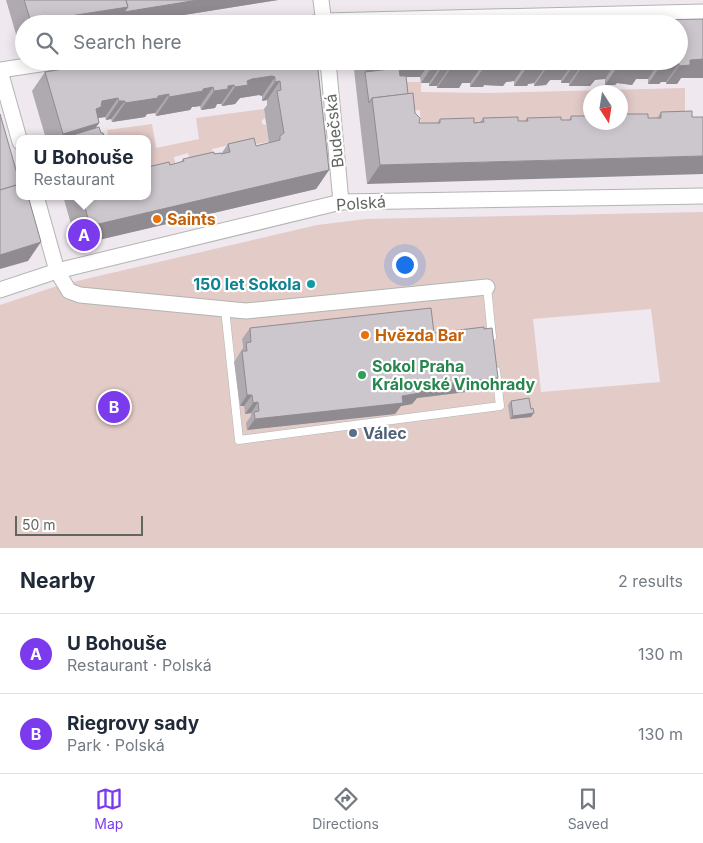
<!DOCTYPE html>
<html lang="en">
<head>
<meta charset="utf-8">
<style>
  body { margin:0; font-family:Inter,sans-serif; background:#f6f6f7; color:#1f2937 }
  .compass { position:absolute; left:583px; top:85px; width:45px; height:45px; border-radius:50%; background:#fff; box-shadow:0 2px 12px #0003; rotate:168deg }
  .scale { position:absolute; left:15px; bottom:12px; width:128px; box-sizing:border-box; padding-left:5px; border:2px solid #61665f; border-top:0; font-size:14px; line-height:18px; white-space:nowrap; color:#61665f; -webkit-text-stroke:4px #fff; paint-order:stroke }
  .you { position:absolute; left:404px; top:264px; width:18px; height:18px; margin:-12px; border:4px solid #fff; border-radius:50%; background:#1a73e8; box-shadow:0 0 0 8px #1a73e833 }
  .badge { display:grid; place-items:center; width:32px; height:32px; border-radius:50%; background:#7c3aed; color:#fff; font-size:16px; font-weight:700 }
  .pin { position:absolute; translate:-50% -50%; border:2px solid #fff; box-shadow:0 1px 5px #0006 }
  .popup { position:absolute; left:16px; top:135px; width:135px; height:65px; box-sizing:border-box; display:grid; place-content:center; border-radius:10px; background:#fff; filter:drop-shadow(0 1px 4px #0005); font-size:16px; white-space:nowrap; color:#747a83 }
  .popup b { font-size:19px; color:#1f2937 }
  .popup::after { content:''; position:absolute; left:50%; top:100%; margin-left:-10px; border:10px solid transparent; border-top-color:#fff }
  .list { margin:0; padding:0; list-style:none }
  h2 { display:flex; justify-content:space-between; align-items:center; height:65px; margin:0; padding:0 20px; font-size:21px }
  h2 small { font-size:16px; font-weight:400; color:#747a83 }
  .list li { display:grid; grid-template-columns:32px 1fr auto; gap:15px; align-items:center; box-sizing:border-box; height:80px; padding:0 20px; border-top:1px solid #e0e1e3 }
  .list b { display:block; font-size:19px; white-space:nowrap }
  .list p { margin:0; font-size:16px; white-space:nowrap; color:#747a83 }
  .list em { font-size:16px; font-style:normal; color:#747a83 }
  .icon { flex:none; width:28px; height:28px; fill:none; stroke:currentColor; stroke-width:2; stroke-linecap:round; stroke-linejoin:round }
  .map { position:relative; flex:none; width:703px; height:548px; overflow:hidden }
  .search { position:absolute; background:#fff; box-shadow:0 2px 12px #0003; left:15px; right:15px; top:15px; height:55px; display:flex; align-items:center; gap:12px; box-sizing:border-box; padding:0 18px; border-radius:28px; color:#747a83; font-size:19px }
  .sheet { height:225px; background:#fff }
  nav { display:flex; justify-content:space-around; align-items:center; box-sizing:border-box; height:70px; border-top:1px solid #e0e1e3; background:#fff; font-size:14px; color:#747a83 }
  nav a { display:grid; justify-items:center; gap:2px }
  nav .on { color:#7c3aed }
  .map>svg:first-child { display:block }
  .green { fill:#e3cbc8; fill-rule:evenodd }
  .lines { fill:none; stroke-linecap:round; stroke-linejoin:round }
  .lane-casing { stroke:#b2b5b0; stroke-width:9 }
  .street-casing { stroke:#b2b5b0; stroke-width:17 }
  .lane { stroke:#fff; stroke-width:8 }
  .street { stroke:#fff; stroke-width:15 }
  .wall { fill:#afaab0 }
  .shaded-wall { fill:#8f8b90 }
  .building { fill:#ccc6cd; stroke:#8f8b90 }
  .food-dot { fill:#e8710a; stroke:#fff; stroke-width:2 }
  .culture-dot { fill:#0f9aa8; stroke:#fff; stroke-width:2 }
  .leisure-dot { fill:#2e9e5b; stroke:#fff; stroke-width:2 }
  .service-dot { fill:#5c6f8a; stroke:#fff; stroke-width:2 }
  .labels { text-anchor:middle; dominant-baseline:central; stroke-width:4.5; stroke-linejoin:round; paint-order:stroke }
  .street-label { font-size:16px; fill:#61665f; stroke:#fff }
  .food-label { font-size:16px; font-weight:bold; fill:#c56008; stroke:#fff; text-anchor:start }
  .culture-label { font-size:16px; font-weight:bold; fill:#0d838f; stroke:#fff; text-anchor:end }
  .leisure-label { font-size:16px; font-weight:bold; fill:#27864d; stroke:#fff; text-anchor:start }
  .service-label { font-size:16px; font-weight:bold; fill:#4e5e75; stroke:#fff; text-anchor:start }
</style>
</head>
<body>
<div class="map">
<svg width="703" height="548" viewBox="0 0 703 548">
  <rect width="100%" height="100%" fill="#efe8ef"/>
  <g class="green">
    <polygon points="390,82 421,82 421,92 488,93 685,88 685,120 621,120 620,92 590,92 590,122 421,133 420,110 405,111"/>
    <polygon points="264,109 265,118 262,120 262,124 266,125 269,142 248,145 238,143 212,149 216,171 192,172 188,153 174,157 178,176 148,183 148,139 109,139 107,130 152,124 156,148 199,139 196,118"/>
    <path d="M703,212v336h-703v-243l60,-20 257,-60 49,-6zM651,309l9,73 -119,10 -8,-73zM423,319l3,25 63,45 -77,9 -17,9v7l-148,16 4,-8v-9l-6,1 -1,-8h-5v-44l4,-9 -1,-14z"/>
  </g>
  <g class="lines">
    <g class="lane-casing">
      <g id="lane">
        <polyline points="487,287 492,337"/>
        <polyline points="225,309 239,440 500,406 496,371"/>
      </g>
    </g>
    <g class="street-casing">
      <g id="street">
        <polyline points="321,0 324,24"/>
        <polyline points="308,24 324,21 703,12"/>
        <polyline points="328,61 341,202"/>
        <polyline points="0,70 60,61"/>
        <polyline points="0,71 20,142"/>
        <polyline points="36,196 57,271 69,291 80,295 246,311 487,287"/>
        <polyline points="0,290 57,271 341,202 703,196"/>
      </g>
    </g>
    <use href="#lane" class="lane"/>
    <use href="#street" class="street"/>
  </g>
  <g class="wall">
    <polygon points="6,0 278,0 127,24 24,24 24,40 18,41"/>
    <polygon points="703,19 703,78 681,78 677,84 666,84 666,82 661,82 659,84 648,84 648,79 636,79 632,85 617,83 615,85 605,85 605,79 596,79 595,80 590,86 569,86 569,83 561,83 561,80 552,79 550,80 546,85 534,86 534,83 528,84 527,86 514,86 514,81 506,82 503,86 484,85 483,87 470,87 470,83 462,83 459,88 437,88 437,86 429,86 429,83 421,83 420,77 406,77 408,94 419,123 437,123 440,119 474,123 480,122 483,118 518,121 525,121 527,118 561,120 569,120 571,116 590,122 648,118 657,118 661,112 692,111 367,184 353,61 679,61"/>
    <polygon points="317,61 329,170 316,189 77,245 63,196 148,196 170,165 181,162 183,159 221,154 228,144 256,146 269,143 264,109 267,105 267,100 262,101 262,96 259,95 240,98 235,104 222,106 221,104 217,104 215,108 201,110 200,106 195,107 192,107 190,110 156,116 155,113 147,114 145,117 112,122 111,119 106,120 105,117 98,118 99,123 95,128 101,133 105,139 46,139 32,91 45,72"/>
    <polygon points="250,328 434,333 484,329 498,378 490,389 417,398 412,404 401,406 395,414 247,430 246,423 251,416 251,413 245,414 244,406 240,406 234,362 243,348 242,339"/>
    <polygon points="511,401 531,417 510,419 508,405"/>
  </g>
  <g class="shaded-wall">
    <polygon points="198,0 278,0 127,24 30,24 31,22 128,7"/>
    <polygon points="24,32 24,40 18,41"/>
    <polygon points="703,59 703,78 681,78 677,84 666,84 679,66 690,60"/>
    <polygon points="401,61 431,61 420,77 393,77 365,72 368,67"/>
    <polygon points="559,61 574,62 561,80 550,80 546,85 534,86 547,67"/>
    <polygon points="606,61 617,61 605,79 595,80 590,86 569,86 582,67"/>
    <polygon points="644,61 660,61 648,79 636,79 632,85 617,83 615,85 605,85 618,66"/>
    <polygon points="527,62 514,81 506,82 503,86 484,85 483,87 470,87 483,69 516,63"/>
    <polygon points="673,63 679,64 666,82 661,82 659,84 648,84 661,65"/>
    <polygon points="434,64 442,64 429,83 421,83"/>
    <polygon points="472,64 483,64 470,83 462,83 459,88 437,88 450,69"/>
    <polygon points="540,65 547,65 534,83 528,84 527,86 514,86 527,67"/>
    <polygon points="574,65 582,65 569,83 561,83"/>
    <polygon points="442,67 450,67 437,86 429,86"/>
    <polygon points="272,76 275,77 262,96 259,95 240,98 235,104 222,106 235,87 252,79"/>
    <polygon points="280,81 267,100 262,101 275,82"/>
    <polygon points="234,85 221,104 217,104 215,108 201,110 214,91 228,86"/>
    <polygon points="213,87 200,106 192,107 190,110 156,116 169,97 203,89"/>
    <polygon points="169,94 155,113 147,114 145,117 112,122 125,103"/>
    <polygon points="118,98 105,117 93,119 96,109 102,101"/>
    <polygon points="119,101 125,101 111,119 106,120"/>
    <polygon points="99,123 88,139 60,139 63,134"/>
    <polygon points="703,156 703,174 367,184 380,165"/>
    <polygon points="329,170 316,189 77,245 90,226"/>
    <polygon points="41,242 28,261 0,269 0,255"/>
    <polygon points="498,378 490,389 417,398 412,404 401,406 395,414 247,430 255,419 402,396 419,387"/>
    <polygon points="247,395 252,395 244,406 240,406"/>
    <polygon points="258,402 251,413 245,414 253,403"/>
    <polygon points="534,413 531,417 510,419 513,416"/>
  </g>
  <g class="building">
    <polygon points="24,0 126,0 128,7 31,22"/>
    <polygon points="126,0 198,0 124,12 128,7"/>
    <polygon points="703,19 703,59 690,60 690,65 679,66 679,64 673,63 672,66 661,65 661,61 679,61 679,24 449,24"/>
    <polygon points="112,61 317,61 329,170 90,226 82,196 148,196 148,167 169,162 170,165 184,161 183,159 214,152 214,154 221,153 221,154 230,152 228,144 254,138 256,146 280,140 280,136 284,133 277,91 281,90 280,81 275,82 275,77 272,76 252,79 247,81 248,85 235,87 234,85 228,86 228,89 214,91 213,87 203,89 203,91 169,97 169,94 158,96 158,98 125,103 125,101 119,101 118,98 102,101 101,107 96,109 99,123 63,134 45,72"/>
    <polygon points="368,61 402,61 403,63 368,67"/>
    <polygon points="434,61 559,61 559,67 547,67 547,65 540,65 540,67 527,67 527,62 516,63 516,68 496,66 496,68 483,69 483,64 472,64 472,69 450,69 450,67 442,67 442,64 434,64"/>
    <polygon points="570,61 606,61 604,62 603,67 582,67 582,65 574,65 574,62"/>
    <polygon points="618,61 645,61 645,66 628,64 628,66 618,66"/>
    <polygon points="399,68 400,76 406,76 408,94 372,98 369,103 365,72"/>
    <polygon points="413,93 415,113 420,118 419,123 440,123 440,119 474,118 474,123 484,122 483,118 518,117 518,121 528,121 527,118 561,117 561,120 571,120 571,116 590,116 590,122 620,122 620,114 648,114 648,118 661,118 661,112 692,111 692,117 703,117 703,156 380,165 372,98"/>
    <polygon points="0,114 20,184 0,190"/>
    <polygon points="99,127 101,133 103,133 105,139 60,139"/>
    <polygon points="20,184 20,196 28,196 41,242 0,255 0,190"/>
    <polygon points="431,308 434,333 484,327 484,329 492,328 498,378 419,387 420,393 402,396 403,403 255,419 254,412 259,411 258,402 253,403 252,395 247,395 242,351 247,351 246,343 251,342 250,328"/>
    <polygon points="529,398 531,409 533,408 534,413 513,416 511,401"/>
  </g>
  <g class="food-dot">
    <circle cx="157" cy="219" r="5"/>
    <circle cx="365" cy="335" r="5"/>
  </g>
  <circle class="culture-dot" cx="311" cy="284" r="5"/>
  <circle class="leisure-dot" cx="362" cy="375" r="5"/>
  <circle class="service-dot" cx="353" cy="433" r="5"/>
  <g class="labels">
    <g class="street-label">
      <text transform="translate(334 131) rotate(-96)">Budečská</text>
      <text transform="translate(361 203) rotate(-4)">Polská</text>
    </g>
    <g class="food-label">
      <text x="167" y="219">Saints</text>
      <text x="375" y="335">Hvězda Bar</text>
    </g>
    <g class="culture-label">
      <text x="301" y="284">150 let Sokola</text>
    </g>
    <g class="leisure-label">
      <text x="372" y="366">Sokol Praha<tspan x="372" dy="18">Královské Vinohrady</tspan></text>
    </g>
    <g class="service-label">
      <text x="363" y="433">Válec</text>
    </g>
  </g>
</svg>
<svg class="compass" viewBox="-18 -18 36 36"><path d="M0-13l5 13h-10z" fill="#e53935"/><path d="M0 13l5-13h-10z" fill="#747a83"/></svg>
<div class="scale">50 m</div>
<div class="you"></div>
<div class="pin badge" style="left:84px;top:235px">A</div>
<div class="popup"><b>U Bohouše</b>Restaurant</div>
<div class="pin badge" style="left:114px;top:407px">B</div>
<div class="search"><svg class="icon" aria-label="search" viewBox="0 0 24 24"><circle cx="10" cy="10" r="6"/><path d="M15 15l6 6"/></svg>Search here</div>
</div>
<section class="sheet">
<h2>Nearby<small>2 results</small></h2>
<ul class="list">
<li><span class="badge">A</span><div><b>U Bohouše</b><p>Restaurant · Polská</p></div><em>130 m</em></li>
<li><span class="badge">B</span><div><b>Riegrovy sady</b><p>Park · Polská</p></div><em>130 m</em></li>
</ul>
</section>
<nav>
<a class="on"><svg class="icon" aria-label="map" viewBox="0 0 24 24"><path d="M3 6l6-2 6 2 6-2v14l-6 2-6-2-6 2zM9 4v14M15 6v14"/></svg>Map</a>
<a><svg class="icon" aria-label="directions" viewBox="0 0 24 24"><path d="M12 3l9 9-9 9-9-9zM9 14v-3h6M13 9l2 2-2 2"/></svg>Directions</a>
<a><svg class="icon" aria-label="saved" viewBox="0 0 24 24"><path d="M7 4h10v16l-5-4-5 4z"/></svg>Saved</a>
</nav>
</body>
</html>
